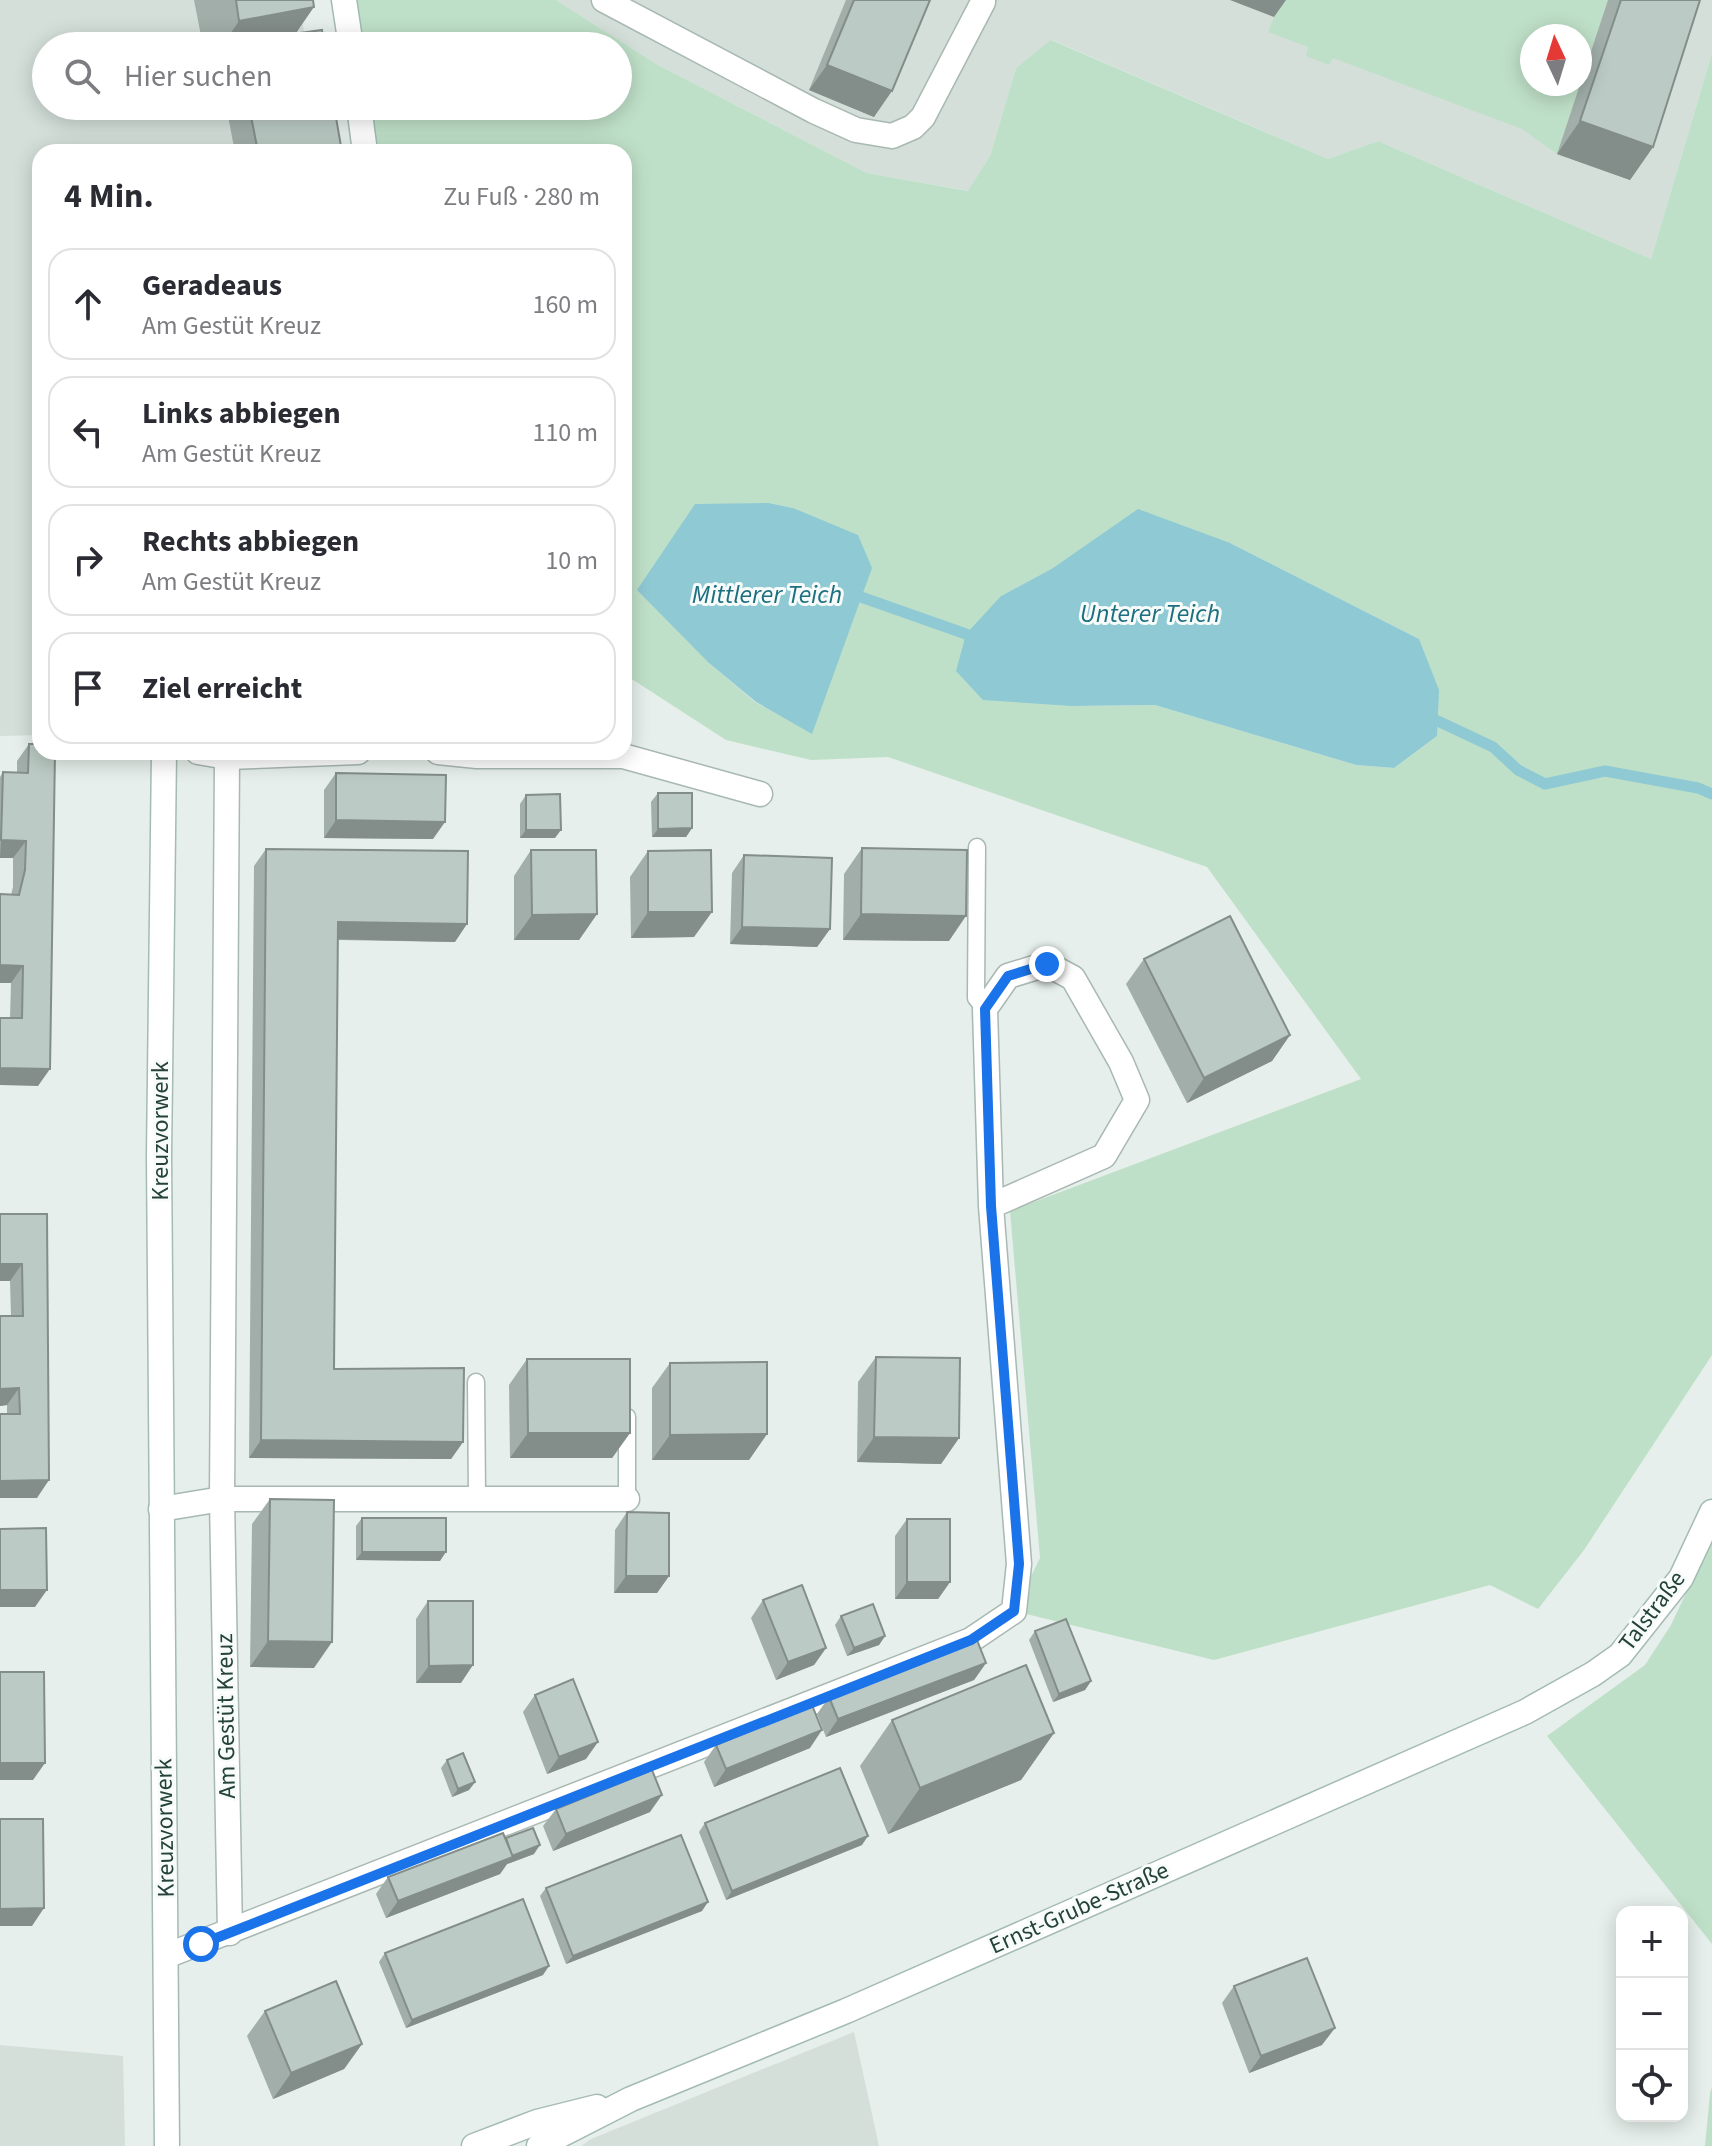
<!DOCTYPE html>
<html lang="de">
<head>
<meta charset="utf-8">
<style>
  body { margin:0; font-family:"Source Sans 3",sans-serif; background:#f7f7f7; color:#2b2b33 }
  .controls { position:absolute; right:24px; bottom:24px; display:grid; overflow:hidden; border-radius:16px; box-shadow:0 4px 20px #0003 }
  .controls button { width:72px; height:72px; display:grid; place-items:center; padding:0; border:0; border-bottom:2px solid #e1e1e2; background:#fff; color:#2b2b33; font:40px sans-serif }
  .compass { position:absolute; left:1520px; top:24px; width:72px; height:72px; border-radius:50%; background:#fff; box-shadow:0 4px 20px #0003; rotate:356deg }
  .stop { position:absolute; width:24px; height:24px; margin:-18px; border:6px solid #1a73e8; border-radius:50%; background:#fff }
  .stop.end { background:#1a73e8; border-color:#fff; box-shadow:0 2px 8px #0008 }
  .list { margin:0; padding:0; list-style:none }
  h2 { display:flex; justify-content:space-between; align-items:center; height:104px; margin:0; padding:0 32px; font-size:34px }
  h2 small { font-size:26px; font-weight:400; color:#7c7c81 }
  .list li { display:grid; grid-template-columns:52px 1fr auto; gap:24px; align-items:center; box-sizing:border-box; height:112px; margin:0 16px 16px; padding:0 16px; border:2px solid #e1e1e2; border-radius:24px }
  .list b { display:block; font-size:30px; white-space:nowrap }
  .list p { margin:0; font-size:26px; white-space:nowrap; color:#7c7c81 }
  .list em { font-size:26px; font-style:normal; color:#7c7c81 }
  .icon { flex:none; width:44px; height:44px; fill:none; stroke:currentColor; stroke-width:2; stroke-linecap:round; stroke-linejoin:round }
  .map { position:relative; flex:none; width:1712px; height:2146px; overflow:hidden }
  .search { position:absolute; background:#fff; box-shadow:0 4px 20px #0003; left:32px; top:32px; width:600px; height:88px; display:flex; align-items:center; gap:20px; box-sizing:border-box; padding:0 28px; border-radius:44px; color:#7c7c81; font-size:30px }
  .panel { position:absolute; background:#fff; box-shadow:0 4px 20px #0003; left:32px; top:144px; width:600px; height:616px; border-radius:24px }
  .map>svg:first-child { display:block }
  .built { fill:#d4dfda; fill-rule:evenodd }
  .green { fill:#bfe0c8; fill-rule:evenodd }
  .water { fill:#8ec9d4 }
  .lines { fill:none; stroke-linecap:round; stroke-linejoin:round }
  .stream { stroke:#8ec9d4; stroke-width:11 }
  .lane-casing { stroke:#a8b8b2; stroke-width:19 }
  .street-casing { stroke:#a8b8b2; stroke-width:27 }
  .secondary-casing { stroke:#a4bbb3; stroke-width:27 }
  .lane { stroke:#fff; stroke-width:16 }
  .street { stroke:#fff; stroke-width:24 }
  .secondary { stroke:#fff; stroke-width:24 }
  .wall { fill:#a1aea9 }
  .shaded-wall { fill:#838d89 }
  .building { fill:#bbcac4; stroke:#838d89; stroke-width:2 }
  .route { stroke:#1a73e8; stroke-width:10 }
  .labels { text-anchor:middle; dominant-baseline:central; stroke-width:6; stroke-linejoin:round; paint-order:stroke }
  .street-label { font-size:24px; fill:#24423a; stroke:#f7fbf9 }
  .water-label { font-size:26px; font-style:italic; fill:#1c6f80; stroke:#f7fbf9 }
</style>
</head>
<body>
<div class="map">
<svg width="1712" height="2146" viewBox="0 0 1712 2146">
  <rect width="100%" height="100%" fill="#e6efeb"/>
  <g class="built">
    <polygon points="0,0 298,0 307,46 46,46 46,106 318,106 326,152 40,152 40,735 0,736"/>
    <path d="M556,0h1156v53l-61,206 -273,-118 -50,18 -276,-119 -36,28 -26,88 -21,35 -102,-18 -209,-108zM1532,36h48v48h-48z"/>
    <polygon points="854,2032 879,2146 581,2146 591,2139"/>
    <polygon points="0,2045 123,2056 125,2146 0,2146"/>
  </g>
  <g class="green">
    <path d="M354,0h202l102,65 209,108 101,18 22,-35 26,-88 35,-28 277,119 50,-18 273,118 61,-206v1302l-128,195 -46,59 -48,-24 -276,75 -200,-49 26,-53 -30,-347 351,-132 -154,-212 -319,-110 -77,3 -85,-20 -102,-66v-327c5,-26 8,-49 0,-74v-121h-247l-7,-46h248v-60h-256zM769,503l24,5 19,225 -57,-31 -46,-39 -35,-126 21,-32zM1230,543l189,96 18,97 -43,32 -38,-3 -201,-60 -83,1 -71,-110 52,-28z"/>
    <path d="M1281,0h327l-51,154 -35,-25 -189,-71 -4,7 -23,-9 2,-9 -40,-15zM1532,36h48v48h-48z"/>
    <polygon points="1712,1538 1712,1944 1547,1736 1645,1665 1671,1625"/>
    <polygon points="1712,2087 1712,2146 1705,2146 1710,2093"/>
  </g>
  <g class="water">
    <path d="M624,273c8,25 5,48 0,74z"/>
    <polygon points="769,503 793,508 858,535 872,568 812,734 756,702 709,663 637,590 695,504"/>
    <polygon points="1138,509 1230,543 1419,639 1439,690 1437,736 1394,768 1356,765 1155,705 1072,706 983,700 956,671 966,634 1001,596 1053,568"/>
  </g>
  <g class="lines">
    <g class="stream">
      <polyline points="861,597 966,634"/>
      <polyline points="1438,721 1493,747 1518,770 1545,784 1605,771 1698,788 1712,794"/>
    </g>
    <g class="lane-casing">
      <g id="lane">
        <polyline points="977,847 976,998 985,1009"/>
        <polyline points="476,1382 477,1498"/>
        <polyline points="627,1499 627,1417"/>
      </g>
    </g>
    <g class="street-casing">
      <g id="street">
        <polyline points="604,0 814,111 856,130 892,136 913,127 923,117 983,2"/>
        <polyline points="198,752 227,757 358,752"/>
        <polyline points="438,752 477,756 623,756 760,794"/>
        <polyline points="227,757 222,1499 230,1933"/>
        <polyline points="161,1509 222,1499 627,1499"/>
        <polyline points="166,1956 971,1640 1014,1611 1019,1564 991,1206 985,1009 1008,976 1047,964 1073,978 1121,1062 1137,1100 1104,1156 991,1206"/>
      </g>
    </g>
    <g class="secondary-casing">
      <g id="secondary">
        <polyline points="344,0 351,46"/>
        <polyline points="359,106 365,152"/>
        <polyline points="164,752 159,1156 167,2146"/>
        <polyline points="474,2146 537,2122 597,2107"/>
        <polyline points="539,2146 631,2099 846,2011 1525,1712 1593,1674 1620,1655 1681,1578 1712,1512"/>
      </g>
    </g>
    <use href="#lane" class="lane"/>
    <use href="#street" class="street"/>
    <use href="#secondary" class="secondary"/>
  </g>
  <g class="wall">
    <polygon points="194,0 313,0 296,34 324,46 203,46"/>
    <polygon points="846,0 930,0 874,117 809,90"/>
    <polygon points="1608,0 1700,0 1653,147 1630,180 1557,154"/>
    <polygon points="226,106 334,106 342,152 235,152"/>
    <polygon points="29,744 38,1086 10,1018 11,983 0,983 0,894 11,895 13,887 13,858 0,858 0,777 3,772 17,773 17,761"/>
    <polygon points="336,773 433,839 324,838 324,790"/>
    <polygon points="658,793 692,828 686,837 652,837 651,802"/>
    <polygon points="526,795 555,838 520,838 520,804"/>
    <polygon points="862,848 949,941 843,940 844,874"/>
    <polygon points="266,849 455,942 338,940 334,1369 463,1442 451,1459 249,1458 254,866"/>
    <polygon points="531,850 597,914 579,940 514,940 514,876"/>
    <polygon points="648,851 694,937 631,938 630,877"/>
    <polygon points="744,855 830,929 817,947 730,944 732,873"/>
    <polygon points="1144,959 1290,1035 1272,1061 1187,1103 1126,984"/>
    <polygon points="0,1214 47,1214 37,1498 0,1498 0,1414 7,1414 7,1405 0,1406 0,1316 11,1316 10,1281 0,1281"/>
    <polygon points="876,1357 959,1438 941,1464 857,1462 858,1382"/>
    <polygon points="527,1359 630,1433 612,1458 510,1458 509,1385"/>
    <polygon points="670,1363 767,1434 749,1460 652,1460 652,1388"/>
    <polygon points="270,1499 314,1668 250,1667 252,1524"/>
    <polygon points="627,1512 669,1576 657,1593 614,1593 615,1530"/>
    <polygon points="362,1518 440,1561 356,1560 356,1526"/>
    <polygon points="907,1519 950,1582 938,1599 895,1599 895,1536"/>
    <polygon points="763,1600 826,1648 814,1665 776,1680 751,1618"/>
    <polygon points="428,1601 461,1683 416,1683 416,1619"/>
    <polygon points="841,1616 885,1636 879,1645 847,1656 835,1625"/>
    <polygon points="1035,1631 1091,1681 1085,1690 1053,1702 1029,1640"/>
    <polygon points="986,1663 974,1680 826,1737 817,1714 829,1697"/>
    <polygon points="535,1695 586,1759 547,1774 523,1712"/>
    <polygon points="892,1720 1054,1733 1021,1780 888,1834 860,1766"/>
    <polygon points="716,1745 810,1748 714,1787 704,1762"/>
    <polygon points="447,1760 475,1782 469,1790 452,1797 441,1768"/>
    <polygon points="556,1809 650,1812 553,1851 543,1826"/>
    <polygon points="705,1823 862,1845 726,1900 699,1832"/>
    <polygon points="506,1838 534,1854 507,1864 500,1874 386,1918 376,1894 388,1877"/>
    <polygon points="546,1888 702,1911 566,1964 540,1896"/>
    <polygon points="385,1953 543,1975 406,2028 379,1962"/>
    <polygon points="1234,1986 1322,2045 1249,2073 1222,2003"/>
    <polygon points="265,2011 362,2044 344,2069 273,2099 247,2036"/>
  </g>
  <g class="shaded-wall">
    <polygon points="1230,0 1286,0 1274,17"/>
    <polygon points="314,7 287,46 237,42 234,46 222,46 239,21"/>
    <polygon points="827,65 892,91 874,117 809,90"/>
    <polygon points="1580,121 1653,147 1630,180 1557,154"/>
    <polygon points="336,820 445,822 433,839 324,838"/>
    <polygon points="692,828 686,837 652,837 658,829"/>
    <polygon points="526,830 561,830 555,838 520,838"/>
    <polygon points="1,840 26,841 13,858 0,858"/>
    <polygon points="648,912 712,912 694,937 631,938"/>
    <polygon points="597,914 579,940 514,940 532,915"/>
    <polygon points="861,914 966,916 949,941 843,940"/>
    <polygon points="338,922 467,924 455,942 326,939"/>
    <polygon points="742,927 830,929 817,947 730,944"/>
    <polygon points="0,965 23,966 11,983 0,983"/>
    <polygon points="1290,1035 1272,1061 1187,1103 1204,1078"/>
    <polygon points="0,1068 50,1069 38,1086 0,1085"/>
    <polygon points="0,1264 22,1264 10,1281 0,1281"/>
    <polygon points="19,1388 7,1405 0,1406 0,1389"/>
    <polygon points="528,1433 630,1433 612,1458 510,1458"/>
    <polygon points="767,1434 749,1460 652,1460 670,1435"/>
    <polygon points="874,1437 959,1438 941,1464 857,1462"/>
    <polygon points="261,1440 463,1442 451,1459 249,1458"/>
    <polygon points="49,1480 37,1498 0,1498 0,1481"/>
    <polygon points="362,1552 446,1552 440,1561 356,1560"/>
    <polygon points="626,1576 669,1576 657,1593 614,1593"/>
    <polygon points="907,1582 950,1582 938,1599 895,1599"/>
    <polygon points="0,1590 47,1590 35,1607 0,1607"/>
    <polygon points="885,1636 879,1645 847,1656 854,1648"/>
    <polygon points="268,1641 332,1642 314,1668 250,1667"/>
    <polygon points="826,1648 814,1665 776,1680 788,1662"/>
    <polygon points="986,1663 974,1680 826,1737 838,1719"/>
    <polygon points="473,1665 461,1683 416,1683 429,1666"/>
    <polygon points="1091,1681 1085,1690 1053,1702 1059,1694"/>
    <polygon points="822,1730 810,1748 714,1787 726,1769"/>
    <polygon points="1054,1733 1021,1780 888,1834 920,1788"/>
    <polygon points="598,1742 586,1759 547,1774 559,1757"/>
    <polygon points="0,1763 45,1763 33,1780 0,1780"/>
    <polygon points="475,1782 469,1790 452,1797 458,1789"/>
    <polygon points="662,1795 650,1812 553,1851 566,1834"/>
    <polygon points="868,1836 862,1845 726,1900 732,1891"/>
    <polygon points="540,1845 534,1854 507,1864 500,1874 386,1918 398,1901"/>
    <polygon points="708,1902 702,1911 566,1964 573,1956"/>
    <polygon points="44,1908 32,1926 0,1926 0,1909"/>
    <polygon points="549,1966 543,1975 406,2028 412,2020"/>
    <polygon points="1335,2028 1322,2045 1249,2073 1261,2056"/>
    <polygon points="362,2044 344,2069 273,2099 291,2073"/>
  </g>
  <g class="building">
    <polygon points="236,0 313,0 314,7 239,21"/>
    <polygon points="854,0 930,0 892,91 827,65"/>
    <polygon points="1621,0 1700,0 1653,147 1580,121"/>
    <polygon points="322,30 324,46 238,46 237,42"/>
    <polygon points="249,106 334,106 342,152 258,152"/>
    <polygon points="29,744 40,744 40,752 55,752 50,1069 0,1068 0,1018 22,1018 23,966 0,965 0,894 19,895 25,870 26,841 1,840 3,772 28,773"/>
    <polygon points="336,773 446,775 445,822 336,820"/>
    <polygon points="658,793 692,793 692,828 658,829"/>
    <polygon points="560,794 561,830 526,830 526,795"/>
    <polygon points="862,848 967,850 966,916 861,914"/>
    <polygon points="266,849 468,851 467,924 338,922 334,1369 464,1368 463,1442 261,1440"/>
    <polygon points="531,850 596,850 597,914 532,915"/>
    <polygon points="711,850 712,912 648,912 648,851"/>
    <polygon points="744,855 832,858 830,929 742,927"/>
    <polygon points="1230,916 1290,1035 1204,1078 1144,959"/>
    <polygon points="0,1214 47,1214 49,1480 0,1481 0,1414 20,1414 19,1388 0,1389 0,1316 23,1316 22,1264 0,1264"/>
    <polygon points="876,1357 960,1358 959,1438 874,1437"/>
    <polygon points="527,1359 630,1359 630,1433 528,1433"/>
    <polygon points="767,1362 767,1434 670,1435 670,1363"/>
    <polygon points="270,1499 334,1500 332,1642 268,1641"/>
    <polygon points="627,1512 669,1513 669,1576 626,1576"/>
    <rect x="362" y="1518" width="84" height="34"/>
    <rect x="907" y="1519" width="43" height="63"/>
    <polygon points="46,1528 47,1590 0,1590 0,1529"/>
    <polygon points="802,1585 826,1648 788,1662 763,1600"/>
    <polygon points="428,1601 473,1601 473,1665 429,1666"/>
    <polygon points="873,1604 885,1636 854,1648 841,1616"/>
    <polygon points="1066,1619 1091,1681 1059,1694 1035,1631"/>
    <polygon points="977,1640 986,1663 838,1719 829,1697"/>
    <polygon points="1026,1665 1054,1733 920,1788 892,1720"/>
    <polygon points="0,1672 44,1672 45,1763 0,1763"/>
    <polygon points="573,1679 598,1742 559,1757 535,1695"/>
    <polygon points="812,1705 822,1730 726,1769 716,1745"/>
    <polygon points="463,1753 475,1782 458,1789 447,1760"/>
    <polygon points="840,1768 868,1836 732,1891 705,1823"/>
    <polygon points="652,1770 662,1795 566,1834 556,1809"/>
    <polygon points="0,1819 43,1819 44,1908 0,1909"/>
    <polygon points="533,1828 540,1845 512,1856 506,1838"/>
    <polygon points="503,1833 513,1857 398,1901 388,1877"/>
    <polygon points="681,1835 708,1902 573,1956 546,1888"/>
    <polygon points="523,1899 549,1966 412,2020 385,1953"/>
    <polygon points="1307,1958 1335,2028 1261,2056 1234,1986"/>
    <polygon points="336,1981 362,2044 291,2073 265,2011"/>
  </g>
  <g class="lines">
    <polyline class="route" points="201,1944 971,1640 1014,1611 1019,1564 991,1206 985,1009 1008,976 1047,964"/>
  </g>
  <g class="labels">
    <g class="street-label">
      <text transform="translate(160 1131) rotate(-90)">Kreuzvorwerk</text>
      <text transform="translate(1652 1611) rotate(-53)">Talstraße</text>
      <text transform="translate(226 1716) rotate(-91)">Am Gestüt Kreuz</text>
      <text transform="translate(165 1828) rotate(-91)">Kreuzvorwerk</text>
      <text transform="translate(1079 1908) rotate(-24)">Ernst-Grube-Straße</text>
    </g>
    <g class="water-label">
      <text x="767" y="594">Mittlerer Teich</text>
      <text x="1150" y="613">Unterer Teich</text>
    </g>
  </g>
</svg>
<div class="controls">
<button>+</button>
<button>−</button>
<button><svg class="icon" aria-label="locate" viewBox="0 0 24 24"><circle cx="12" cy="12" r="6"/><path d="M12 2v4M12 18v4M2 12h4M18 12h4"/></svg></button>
</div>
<svg class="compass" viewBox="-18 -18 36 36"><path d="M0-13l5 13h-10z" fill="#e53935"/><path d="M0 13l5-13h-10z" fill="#7c7c81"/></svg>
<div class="stop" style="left:201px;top:1944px"></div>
<div class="stop end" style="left:1047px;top:964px"></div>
<div class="search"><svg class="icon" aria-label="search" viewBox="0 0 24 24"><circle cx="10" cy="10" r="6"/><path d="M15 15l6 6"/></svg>Hier suchen</div>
<section class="panel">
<h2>4 Min.<small>Zu Fuß · 280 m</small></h2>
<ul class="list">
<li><svg class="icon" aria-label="ahead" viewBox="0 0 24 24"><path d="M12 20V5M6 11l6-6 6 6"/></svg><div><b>Geradeaus</b><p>Am Gestüt Kreuz</p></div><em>160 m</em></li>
<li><svg class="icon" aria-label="left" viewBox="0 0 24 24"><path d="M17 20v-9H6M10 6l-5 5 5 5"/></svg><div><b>Links abbiegen</b><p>Am Gestüt Kreuz</p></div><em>110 m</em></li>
<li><svg class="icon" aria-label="right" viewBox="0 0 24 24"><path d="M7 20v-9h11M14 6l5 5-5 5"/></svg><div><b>Rechts abbiegen</b><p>Am Gestüt Kreuz</p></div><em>10 m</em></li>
<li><svg class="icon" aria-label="arrive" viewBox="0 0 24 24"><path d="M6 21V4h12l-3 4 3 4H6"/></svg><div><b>Ziel erreicht</b></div></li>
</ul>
</section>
</div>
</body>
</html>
